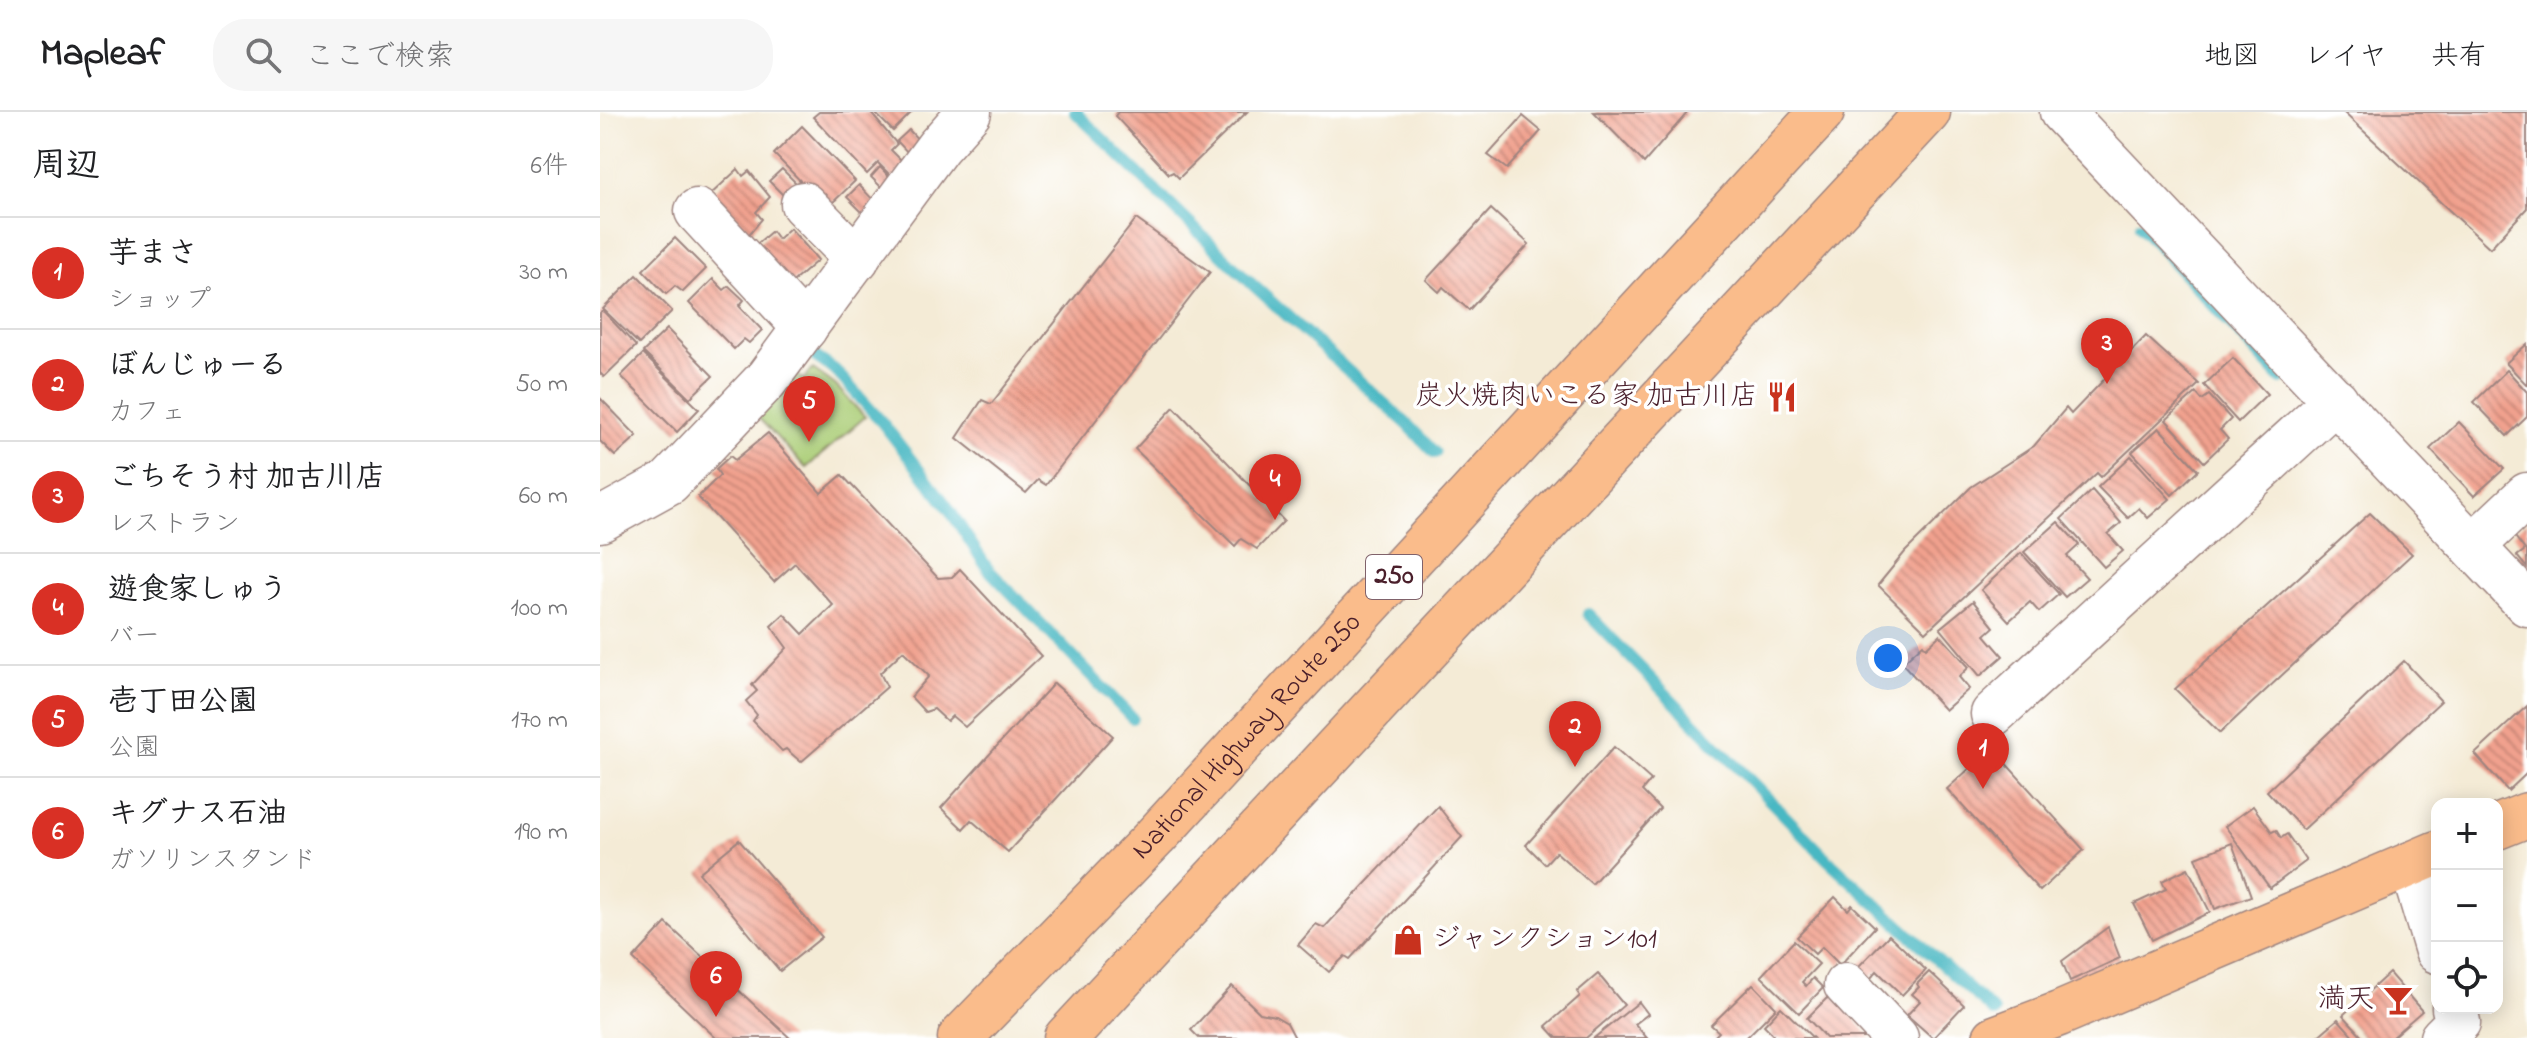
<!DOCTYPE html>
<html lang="ja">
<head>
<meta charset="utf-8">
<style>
  body { margin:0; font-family:"Indie Flower","Klee One",sans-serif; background:#f6f6f6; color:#202124 }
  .controls { position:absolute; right:24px; bottom:24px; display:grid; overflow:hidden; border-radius:16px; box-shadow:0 4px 20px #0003 }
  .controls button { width:72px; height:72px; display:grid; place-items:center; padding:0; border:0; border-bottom:2px solid #e0e0e0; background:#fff; color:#202124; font:40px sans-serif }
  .you { position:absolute; left:1288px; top:546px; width:28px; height:28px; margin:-20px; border:6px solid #fff; border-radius:50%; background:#1a73e8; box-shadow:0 0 0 12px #1a73e833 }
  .badge { display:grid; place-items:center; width:52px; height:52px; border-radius:50%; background:#d93025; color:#fff; font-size:26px; font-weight:700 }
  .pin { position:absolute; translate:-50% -66px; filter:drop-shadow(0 2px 4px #0008) }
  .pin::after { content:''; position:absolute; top:42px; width:28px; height:24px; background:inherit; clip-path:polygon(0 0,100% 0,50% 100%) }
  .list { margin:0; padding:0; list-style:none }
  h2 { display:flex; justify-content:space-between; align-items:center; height:104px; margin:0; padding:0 32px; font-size:34px }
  h2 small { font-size:26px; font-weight:400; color:#757577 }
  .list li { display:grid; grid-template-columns:52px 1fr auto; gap:24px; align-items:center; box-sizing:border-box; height:112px; padding:0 32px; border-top:2px solid #e0e0e0 }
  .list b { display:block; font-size:30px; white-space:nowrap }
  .list p { margin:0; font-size:26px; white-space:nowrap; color:#757577 }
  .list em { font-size:26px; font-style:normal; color:#757577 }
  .icon { flex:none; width:44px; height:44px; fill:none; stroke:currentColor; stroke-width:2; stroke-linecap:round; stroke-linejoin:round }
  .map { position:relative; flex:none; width:1927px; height:926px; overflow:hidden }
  header { display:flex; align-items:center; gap:48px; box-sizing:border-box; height:112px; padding:0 40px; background:#fff; border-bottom:2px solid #e0e0e0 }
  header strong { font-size:38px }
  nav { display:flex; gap:44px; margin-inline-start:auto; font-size:28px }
  .search { width:560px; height:72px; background:#f6f6f6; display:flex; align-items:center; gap:20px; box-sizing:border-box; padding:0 28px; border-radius:32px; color:#757577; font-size:30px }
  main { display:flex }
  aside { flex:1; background:#fff }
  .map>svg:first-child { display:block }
  .green { fill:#aacd76; stroke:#7a7650; stroke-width:2 }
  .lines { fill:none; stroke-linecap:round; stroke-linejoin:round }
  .stream { stroke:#4ab8c3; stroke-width:12 }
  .building { fill:url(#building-back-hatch) }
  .minor-casing { stroke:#9f8580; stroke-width:47 }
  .major-casing { stroke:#9f8580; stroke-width:47 }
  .highway-casing { stroke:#9f8580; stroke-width:47 }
  .minor { stroke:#fff; stroke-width:44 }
  .major { stroke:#fabc8b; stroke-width:44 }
  .highway { stroke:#fabc8b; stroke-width:44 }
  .labels { text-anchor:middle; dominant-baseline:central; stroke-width:7; stroke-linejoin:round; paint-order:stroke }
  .shield { fill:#fff; stroke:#80626b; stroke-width:2 }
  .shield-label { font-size:26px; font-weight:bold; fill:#4a1f2b }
  .poi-label { font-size:28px; fill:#4a1f2b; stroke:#fff; text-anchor:end }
  .street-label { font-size:28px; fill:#4a1f2b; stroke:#fff }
</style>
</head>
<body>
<header>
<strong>Mapleaf</strong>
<div class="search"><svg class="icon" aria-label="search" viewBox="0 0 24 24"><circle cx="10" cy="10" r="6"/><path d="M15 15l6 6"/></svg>ここで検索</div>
<nav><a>地図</a><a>レイヤ</a><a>共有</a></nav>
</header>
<main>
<aside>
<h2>周辺<small>6件</small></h2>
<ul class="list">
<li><span class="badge">1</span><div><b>芋まさ</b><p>ショップ</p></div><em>30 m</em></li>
<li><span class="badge">2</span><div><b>ぼんじゅーる</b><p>カフェ</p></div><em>50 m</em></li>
<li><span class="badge">3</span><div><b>ごちそう村 加古川店</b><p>レストラン</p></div><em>60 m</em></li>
<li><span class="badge">4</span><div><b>遊食家しゅう</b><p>バー</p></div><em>100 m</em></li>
<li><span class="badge">5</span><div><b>壱丁田公園</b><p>公園</p></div><em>170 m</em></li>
<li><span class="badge">6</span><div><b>キグナス石油</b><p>ガソリンスタンド</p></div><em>190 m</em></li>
</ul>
</aside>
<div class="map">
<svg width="1927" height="926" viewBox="0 0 1927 926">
  <defs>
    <pattern id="building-back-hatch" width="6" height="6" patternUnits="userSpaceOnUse" patternTransform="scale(2)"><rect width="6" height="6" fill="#f1a18e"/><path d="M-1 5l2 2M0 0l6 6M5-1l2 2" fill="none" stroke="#c58374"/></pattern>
  </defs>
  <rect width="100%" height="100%" fill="#fff"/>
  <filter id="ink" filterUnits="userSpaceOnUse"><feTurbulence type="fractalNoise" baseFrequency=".0125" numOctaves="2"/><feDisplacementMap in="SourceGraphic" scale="16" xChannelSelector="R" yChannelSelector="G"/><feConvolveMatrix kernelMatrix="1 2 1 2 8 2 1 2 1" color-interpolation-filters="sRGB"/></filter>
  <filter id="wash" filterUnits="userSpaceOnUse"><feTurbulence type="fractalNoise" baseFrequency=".006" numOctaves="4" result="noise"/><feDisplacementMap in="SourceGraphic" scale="32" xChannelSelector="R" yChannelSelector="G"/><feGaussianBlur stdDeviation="1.8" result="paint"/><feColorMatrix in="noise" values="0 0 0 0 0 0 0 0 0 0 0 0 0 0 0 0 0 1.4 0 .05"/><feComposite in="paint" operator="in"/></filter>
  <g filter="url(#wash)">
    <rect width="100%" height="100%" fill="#f4ebd6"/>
    <polygon class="green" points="189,255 203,268 213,257 235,273 265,305 206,356 148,295"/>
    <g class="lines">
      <g class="stream">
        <polyline points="475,0 653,173 807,312 835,341"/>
        <polyline points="1540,114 1681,267"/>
        <polyline points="201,235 235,258 281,309 347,394 388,457 532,606"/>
        <polyline points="988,502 1227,747 1394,900"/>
      </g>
    </g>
    <g id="blocks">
      <g class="building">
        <polygon points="219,0 270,0 297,32 291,38 306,53 293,66 278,51 267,62 213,5"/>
        <polygon points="274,0 312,0 293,19"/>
        <polygon points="518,0 647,0 579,66 573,60 569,62 515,4"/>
        <polygon points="994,0 1088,0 1044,51"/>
        <polygon points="1743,0 1927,0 1927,96 1890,136"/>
        <polygon points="923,4 941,19 907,57 888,43"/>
        <polygon points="202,14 255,69 227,96 174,42"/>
        <polygon points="309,18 324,34 312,45 297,29"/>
        <polygon points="280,55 295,71 286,80 271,65"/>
        <polygon points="138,57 143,64 149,59 170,85 156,100 162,107 141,132 108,85"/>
        <polygon points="182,57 204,79 192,92 169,69"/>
        <polygon points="259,73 277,92 266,104 247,85"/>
        <polygon points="891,97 929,132 869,198 843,175 839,180 826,168"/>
        <polygon points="536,107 610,160 446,373 438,368 426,381 357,326 382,288 391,292"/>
        <polygon points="190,116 218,148 187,175 152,136 172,119 178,127"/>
        <polygon points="75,126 106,157 83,180 75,174 66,182 43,158"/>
        <polygon points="37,163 72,199 39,232 3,197"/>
        <polygon points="113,167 124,178 129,174 144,188 139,194 162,218 149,231 144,227 134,237 89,191"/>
        <polygon points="3,199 36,234 4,265 0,261 0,201"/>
        <polygon points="67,217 113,264 90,286 43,240"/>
        <polygon points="1546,224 1599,272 1501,365 1497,361 1326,520 1278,473 1305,440 1371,375 1434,334 1466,296 1471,302"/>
        <polygon points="1927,232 1927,273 1906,251"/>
        <polygon points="43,242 99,297 77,320 21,264"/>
        <polygon points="1633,246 1667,282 1638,310 1604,273"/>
        <polygon points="1907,258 1927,280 1927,305 1907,324 1874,290"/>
        <polygon points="1596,281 1602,288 1609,283 1631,307 1620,318 1628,327 1604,350 1566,308"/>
        <polygon points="0,286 37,324 15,344 0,329"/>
        <polygon points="574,295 684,409 657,437 641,427 635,434 535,337"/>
        <polygon points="1859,310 1904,357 1874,384 1830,337"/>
        <polygon points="1559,316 1598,358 1572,383 1532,340"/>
        <polygon points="168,321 221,381 242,363 338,466 352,465 360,457 441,544 365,615 352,604 347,609 334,597 325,600 311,585 329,564 303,539 280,561 287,575 201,650 186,637 182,639 153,609 157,603 146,589 157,579 152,573 187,536 171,514 184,502 203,522 233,493 195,451 174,470 98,385 120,363 116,357 130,344 135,348"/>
        <polygon points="1531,344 1570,387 1548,406 1539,396 1528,406 1498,375"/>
        <polygon points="1492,378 1521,411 1508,422 1523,439 1504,455 1461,407"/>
        <polygon points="1770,401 1812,442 1620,621 1575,577"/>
        <polygon points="1458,410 1479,433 1467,444 1487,466 1465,485 1424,440"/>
        <polygon points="1927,410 1927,456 1917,444 1925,438 1913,422"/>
        <polygon points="1421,441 1459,482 1439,500 1430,490 1409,509 1381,478"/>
        <polygon points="1373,489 1394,515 1385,523 1403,544 1380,564 1340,516"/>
        <polygon points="1340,523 1369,555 1359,565 1369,577 1345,598 1302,551 1323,532 1326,536"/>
        <polygon points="1804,549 1841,589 1703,718 1667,679"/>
        <polygon points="454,571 513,624 408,740 371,708 363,717 341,696"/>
        <polygon points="1927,594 1927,661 1908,679 1875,642"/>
        <polygon points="1014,635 1051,668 1042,679 1060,697 992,772 956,740 945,752 926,733"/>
        <polygon points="1392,636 1484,738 1440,779 1347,677"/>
        <polygon points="838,694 862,725 750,847 745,844 729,860 698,833 716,812 724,816"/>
        <polygon points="1653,694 1672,720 1676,718 1681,726 1687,722 1706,749 1670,776 1625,714"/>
        <polygon points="139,728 222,825 180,859 99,761"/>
        <polygon points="1632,731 1651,784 1615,797 1596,745"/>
        <polygon points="1588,756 1610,800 1552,828 1534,792 1566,777 1562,769"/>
        <polygon points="1235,785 1248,798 1252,793 1275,815 1240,853 1222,835 1215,842 1197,825"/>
        <polygon points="66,811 190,926 116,926 33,847"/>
        <polygon points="1508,815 1520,846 1470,869 1462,849"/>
        <polygon points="1289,823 1326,858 1302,883 1277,859 1270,867 1258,855"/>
        <polygon points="1194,829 1219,852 1202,870 1206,874 1213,866 1223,876 1199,901 1161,864"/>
        <polygon points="1329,860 1364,893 1333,926 1307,903 1320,889 1312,882 1319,875 1317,872"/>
        <polygon points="1789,861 1822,899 1791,926 1764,926 1743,903"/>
        <polygon points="998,862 1024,893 986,926 957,926 946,914 980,884 977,880"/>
        <polygon points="1153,872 1176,896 1146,926 1113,926 1119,920 1111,913"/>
        <polygon points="632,874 660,901 675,904 687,911 695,926 599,926 591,918"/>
        <polygon points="1232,881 1271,926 1226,926 1207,906"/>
        <polygon points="1039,890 1048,902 1035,912 1047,926 994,926"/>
        <polygon points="1181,895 1213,926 1170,926 1173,922 1164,913"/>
        <polygon points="1738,907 1755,926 1716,926"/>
      </g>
    </g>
  </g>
  <g filter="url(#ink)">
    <use href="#blocks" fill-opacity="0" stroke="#9f8580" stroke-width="2"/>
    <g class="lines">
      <g class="minor-casing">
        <g id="minor">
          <polyline points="1462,0 1927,492"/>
          <polyline points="203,92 257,147"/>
          <polyline points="97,99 205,216"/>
          <polyline points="0,408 69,370 166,268 338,35 369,0"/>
          <polyline points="1873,434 1927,383"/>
          <polyline points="1393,602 1736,288"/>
          <polyline points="1811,752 1837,839"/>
          <polyline points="1246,873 1296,926"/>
          <polyline points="1842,926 1858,910 1854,896"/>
        </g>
      </g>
      <g class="major-casing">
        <g id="major">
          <polyline points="1897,715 1927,703"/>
          <polyline points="1395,926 1459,902 1837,741"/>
        </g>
      </g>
      <g class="highway-casing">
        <g id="highway">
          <path id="s1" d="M360,926l195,-201 667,-725"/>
          <polyline points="466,926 1328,0"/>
        </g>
      </g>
      <use href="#minor" class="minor"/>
      <use href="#major" class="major"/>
      <use href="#highway" class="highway"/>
    </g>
  </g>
  <defs>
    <g id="restaurant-bare" transform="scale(2.4)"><path d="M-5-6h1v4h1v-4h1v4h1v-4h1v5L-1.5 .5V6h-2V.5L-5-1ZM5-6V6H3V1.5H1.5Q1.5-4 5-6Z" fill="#c8321e" stroke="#fff" stroke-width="2.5" paint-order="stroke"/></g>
    <g id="shop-bare" transform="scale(2.4)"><path d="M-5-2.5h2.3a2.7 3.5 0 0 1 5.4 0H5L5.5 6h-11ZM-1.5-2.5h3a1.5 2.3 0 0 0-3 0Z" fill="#c8321e" stroke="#fff" stroke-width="2.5" paint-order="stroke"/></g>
    <g id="bar-bare" transform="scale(2.4)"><path d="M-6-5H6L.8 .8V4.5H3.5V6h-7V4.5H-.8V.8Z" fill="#c8321e" stroke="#fff" stroke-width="2.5" paint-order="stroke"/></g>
  </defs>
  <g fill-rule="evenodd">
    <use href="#restaurant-bare" x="1182" y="285"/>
    <use href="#shop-bare" x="808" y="828"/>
    <use href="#bar-bare" x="1798" y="888"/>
  </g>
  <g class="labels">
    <rect class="shield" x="766" y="443" width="56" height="44" rx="6"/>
    <g class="shield-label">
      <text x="794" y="465">250</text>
    </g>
    <g class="poi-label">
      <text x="1158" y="285">炭火焼肉いこる家 加古川店</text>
      <text x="832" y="828" text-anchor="start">ジャンクション101</text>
      <text x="1774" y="888">満天</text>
    </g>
    <g class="street-label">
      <text stroke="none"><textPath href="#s1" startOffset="416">National Highway Route 250</textPath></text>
    </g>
  </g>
</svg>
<div class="controls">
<button>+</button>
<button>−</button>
<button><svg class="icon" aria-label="locate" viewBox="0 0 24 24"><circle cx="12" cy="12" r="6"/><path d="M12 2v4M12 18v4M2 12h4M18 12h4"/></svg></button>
</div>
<div class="you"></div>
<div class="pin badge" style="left:1383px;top:677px">1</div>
<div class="pin badge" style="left:975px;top:655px">2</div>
<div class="pin badge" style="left:1507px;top:272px">3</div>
<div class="pin badge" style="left:675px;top:408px">4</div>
<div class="pin badge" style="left:209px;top:330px">5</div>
<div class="pin badge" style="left:116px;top:905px">6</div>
</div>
</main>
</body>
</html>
